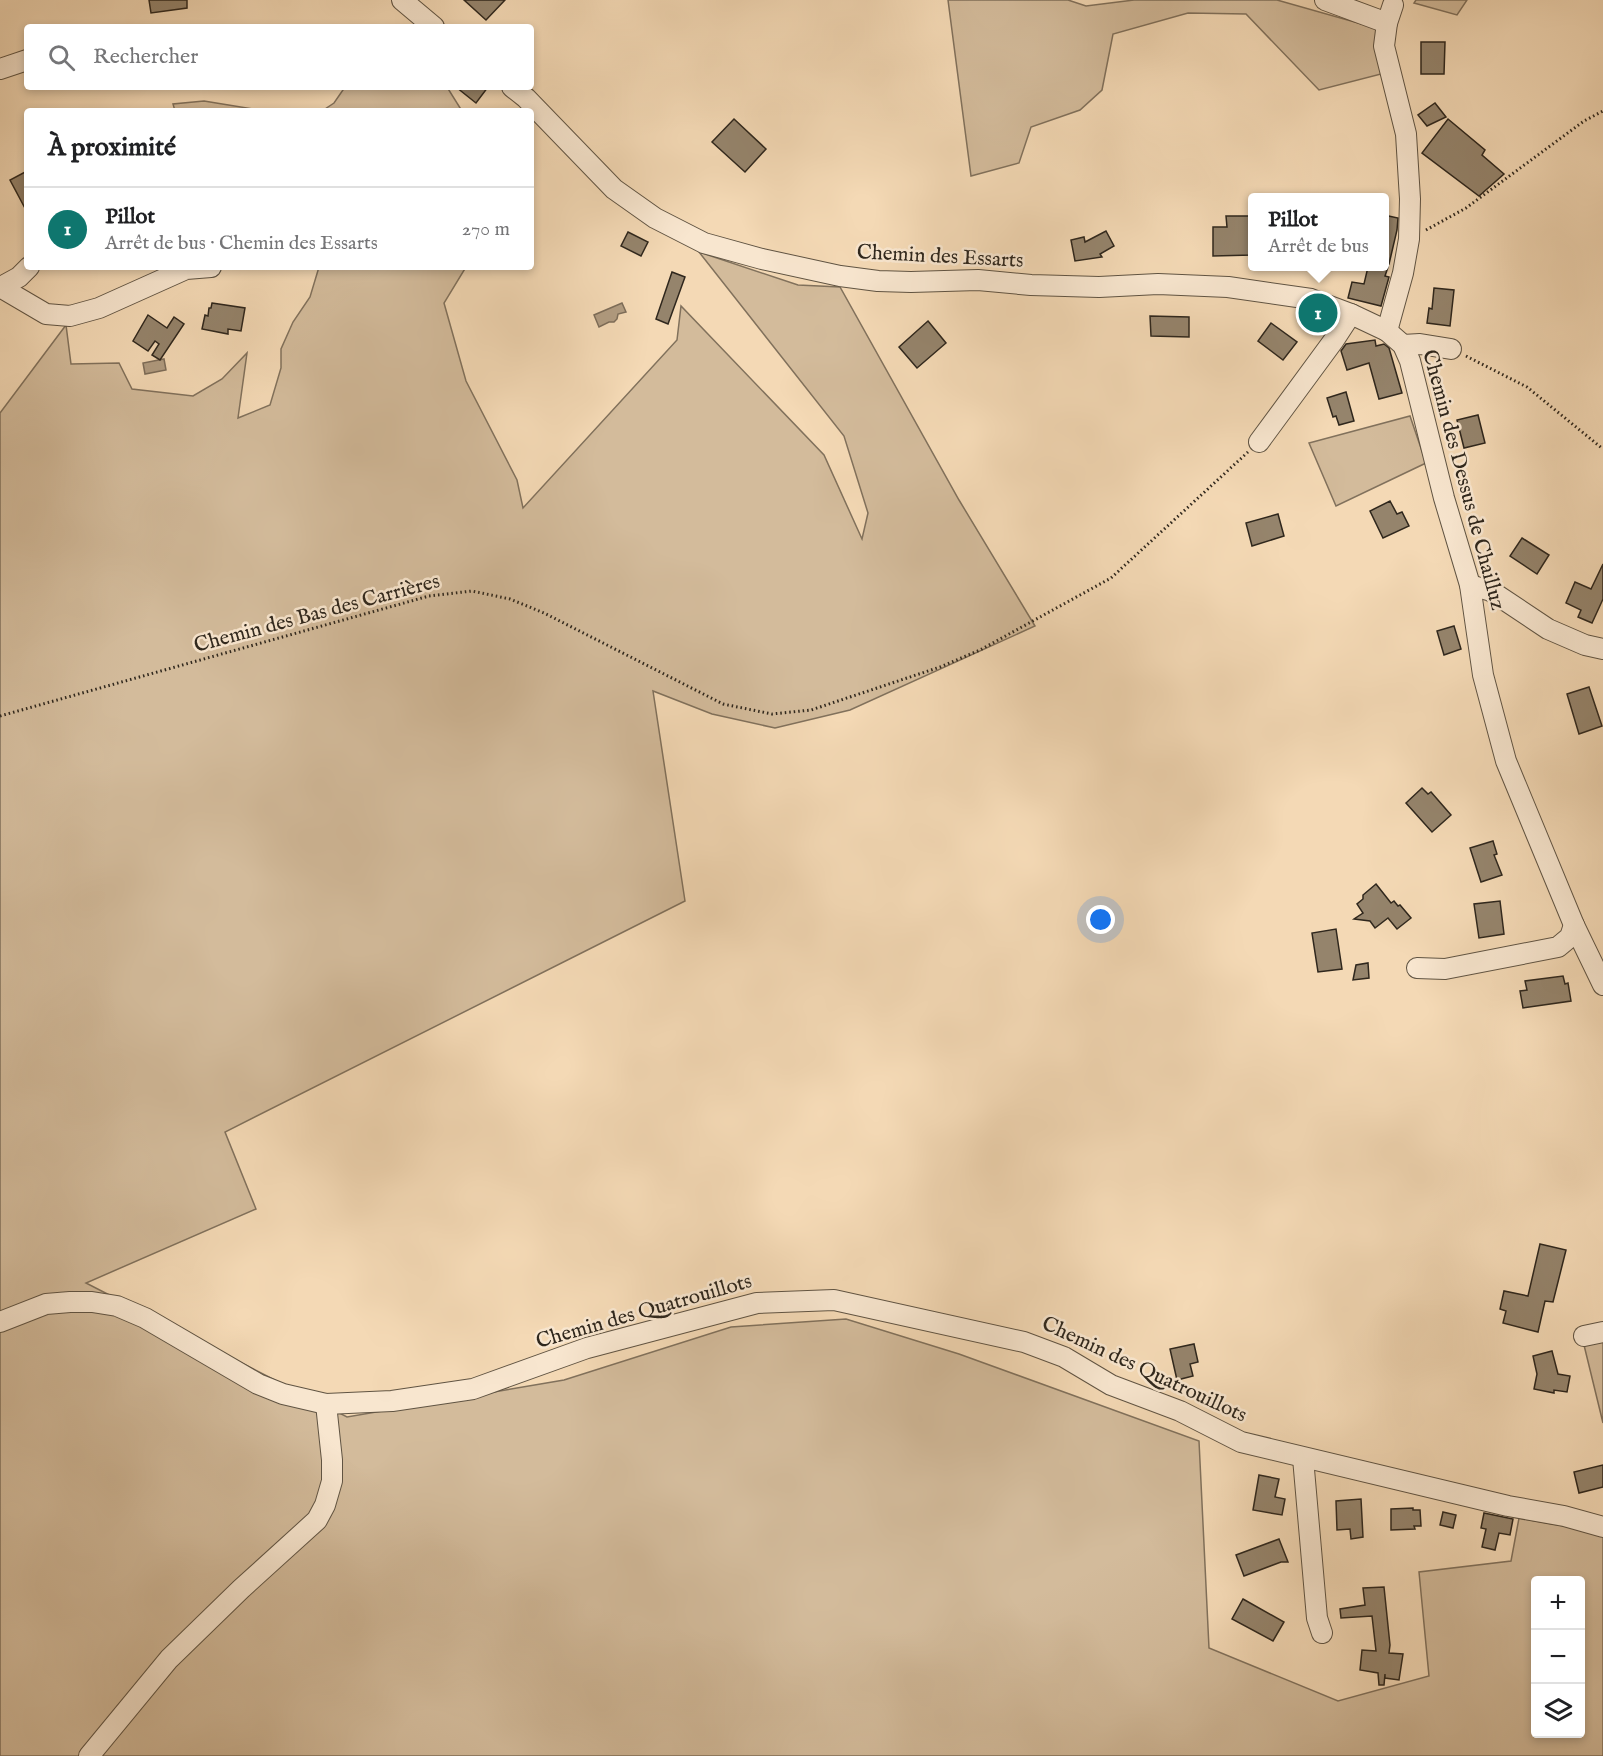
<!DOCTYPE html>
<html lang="fr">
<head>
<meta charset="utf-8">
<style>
  body { margin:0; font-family:"IM FELL English",serif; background:#f6f6f6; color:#202124 }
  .controls { position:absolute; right:18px; bottom:18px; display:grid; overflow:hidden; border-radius:6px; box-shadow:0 3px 9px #0003 }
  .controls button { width:54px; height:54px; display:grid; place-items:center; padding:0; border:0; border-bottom:2px solid #e0e0e0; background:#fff; color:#202124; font:30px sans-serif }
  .you { position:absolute; left:1101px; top:920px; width:21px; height:21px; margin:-15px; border:4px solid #fff; border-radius:50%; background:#1a73e8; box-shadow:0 0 0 9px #1a73e833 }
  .badge { display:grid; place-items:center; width:39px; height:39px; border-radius:50%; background:#0f766e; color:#fff; font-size:20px; font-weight:700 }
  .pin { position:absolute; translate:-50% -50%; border:3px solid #fff; box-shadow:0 2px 6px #0006 }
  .popup { position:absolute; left:1248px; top:193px; width:141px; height:78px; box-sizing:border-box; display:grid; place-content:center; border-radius:6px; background:#fff; filter:drop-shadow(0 2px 4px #0005); font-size:20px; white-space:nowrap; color:#757577 }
  .popup b { font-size:22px; color:#202124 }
  .popup::after { content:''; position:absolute; left:50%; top:100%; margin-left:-12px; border:12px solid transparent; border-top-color:#fff }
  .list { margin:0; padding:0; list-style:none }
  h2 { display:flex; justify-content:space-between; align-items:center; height:78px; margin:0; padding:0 24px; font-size:26px }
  h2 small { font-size:20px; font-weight:400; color:#757577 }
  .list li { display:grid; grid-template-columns:39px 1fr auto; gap:18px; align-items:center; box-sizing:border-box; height:84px; padding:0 24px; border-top:2px solid #e0e0e0 }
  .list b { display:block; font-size:22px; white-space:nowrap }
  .list p { margin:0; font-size:20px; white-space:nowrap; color:#757577 }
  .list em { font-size:20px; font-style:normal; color:#757577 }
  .icon { flex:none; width:33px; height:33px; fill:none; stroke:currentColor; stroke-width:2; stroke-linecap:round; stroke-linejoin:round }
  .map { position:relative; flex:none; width:1603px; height:1756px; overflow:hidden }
  .search { position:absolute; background:#fff; box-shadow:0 3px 9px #0003; left:24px; top:24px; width:510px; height:66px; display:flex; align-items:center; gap:15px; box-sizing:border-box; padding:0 21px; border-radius:6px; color:#757577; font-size:22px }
  .panel { position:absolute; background:#fff; box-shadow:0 3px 9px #0003; left:24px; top:108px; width:510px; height:162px; border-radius:6px }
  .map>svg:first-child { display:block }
  .green { fill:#d3bb9b; stroke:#81715c; stroke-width:1.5; fill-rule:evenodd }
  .water { fill:#b19c81; stroke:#7d6d59; stroke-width:1.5 }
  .building { fill:#95846c; stroke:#2f271d; stroke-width:1.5 }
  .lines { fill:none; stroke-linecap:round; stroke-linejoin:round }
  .minor-casing { stroke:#605443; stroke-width:22 }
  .path { stroke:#2f271d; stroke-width:3; stroke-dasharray:1.5 3; stroke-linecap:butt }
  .minor { stroke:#f8e6cf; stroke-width:20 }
  .labels { text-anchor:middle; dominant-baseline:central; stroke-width:5; stroke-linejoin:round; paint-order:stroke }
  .street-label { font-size:21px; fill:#2f271d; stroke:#f8e6cf }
</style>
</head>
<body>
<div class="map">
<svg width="1603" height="1756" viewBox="0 0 1603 1756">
  <rect width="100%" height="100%" fill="#f4d9b5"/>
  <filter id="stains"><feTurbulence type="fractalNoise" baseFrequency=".00333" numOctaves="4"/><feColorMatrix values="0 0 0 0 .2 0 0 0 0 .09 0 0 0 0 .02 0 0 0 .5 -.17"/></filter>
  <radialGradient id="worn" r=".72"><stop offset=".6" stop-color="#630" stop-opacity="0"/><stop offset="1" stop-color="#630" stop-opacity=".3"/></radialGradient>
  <g class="green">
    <polygon points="948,0 1068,0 1086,6 1134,0 1277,0 1376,28 1385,73 1319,90 1246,14 1188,13 1113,34 1102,90 1080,110 1031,127 1019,163 971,176"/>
    <polygon points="1416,0 1467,0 1457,15 1414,3"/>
    <polygon points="345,87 447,87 462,111 322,111 334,103"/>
    <polygon points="204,101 266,111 175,111 173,104"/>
    <path d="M699,252l99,33 42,2 119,213 76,126 -185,84 -75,18 -63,-14 -59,-23 32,210 -460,231 31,77 -170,74 261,134 217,-37 167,-53 115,-8 113,35 240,87 10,207 129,53 91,-25 -10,-104 92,-11 8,-43 84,15v223h-1603v-1343l66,-88 5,39 48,-1 13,26 61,7 29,-17 25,-26 -9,65 32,-13 11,-37v-19l12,-27 17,-25 9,-30h147l-22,36 22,78 51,99 6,28 154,-168 4,-34 143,149 38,84 6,-26 -24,-77zM1536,1580h44v154h-44z"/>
    <polygon points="1410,416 1426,463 1336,506 1309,443"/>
    <polygon points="1603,1336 1603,1423 1583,1341"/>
  </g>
  <g class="water">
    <polygon points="622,303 626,312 618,314 617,319 614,322 609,322 599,327 594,315"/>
    <polygon points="164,359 166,370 145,374 143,363"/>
  </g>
  <g class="building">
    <polygon points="149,0 187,0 187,8 151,13"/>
    <polygon points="464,0 505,0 486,20"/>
    <polygon points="1421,42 1445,42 1444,74 1421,74"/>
    <polygon points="456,87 488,87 476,103"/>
    <polygon points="1435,103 1446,117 1427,126 1418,115"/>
    <polygon points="734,119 766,149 745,172 712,142"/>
    <polygon points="1448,119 1485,150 1482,155 1504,174 1479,196 1422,153"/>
    <polygon points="27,171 27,212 10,180"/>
    <polygon points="1384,215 1398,218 1397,230 1389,264 1384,264"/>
    <polygon points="1226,216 1252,216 1252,255 1213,256 1213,227 1227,227"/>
    <polygon points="1106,231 1114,246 1100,254 1102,257 1075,261 1071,240 1084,237 1085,242"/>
    <polygon points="628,232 648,242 641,256 621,246"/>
    <polygon points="1368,267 1388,267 1385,276 1389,277 1381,306 1348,298 1352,282 1364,284"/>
    <polygon points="672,272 685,277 668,324 656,319"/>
    <polygon points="1434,288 1454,290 1450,326 1427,323 1429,308 1432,309"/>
    <polygon points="212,303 245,308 241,331 228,329 228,334 202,329 205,315 208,316 209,308 211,308"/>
    <polygon points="148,315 167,328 174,317 184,324 160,360 152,355 159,344 155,341 148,351 133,341"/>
    <polygon points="1150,316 1189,317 1189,337 1151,336"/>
    <polygon points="928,321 946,343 917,368 899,347"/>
    <polygon points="1271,323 1297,342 1283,360 1258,341"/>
    <polygon points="1375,340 1376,346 1384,344 1389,348 1402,393 1379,399 1369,363 1347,370 1341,351 1346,344"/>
    <polygon points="1346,392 1354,421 1339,425 1336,416 1333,417 1327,398"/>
    <polygon points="1478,415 1485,443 1464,448 1457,420"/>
    <polygon points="1390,501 1397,514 1402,512 1409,526 1383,538 1370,511"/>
    <polygon points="1278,514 1284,536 1252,546 1246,523"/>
    <polygon points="1522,538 1549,555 1537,574 1510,556"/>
    <polygon points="1603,564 1603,599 1592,623 1578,617 1581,610 1566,603 1575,582 1591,589"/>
    <polygon points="1454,626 1461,649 1444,655 1437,631"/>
    <polygon points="1589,687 1602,726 1579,734 1567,694"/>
    <polygon points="1422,788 1428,794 1431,792 1451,815 1432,832 1406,803"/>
    <polygon points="1493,841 1497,854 1494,855 1502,875 1481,882 1470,848"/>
    <polygon points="1376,884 1391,903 1394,901 1398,906 1400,905 1411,918 1397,929 1388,918 1375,928 1370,921 1354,919 1363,913 1357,904 1363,899 1363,895"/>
    <polygon points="1500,901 1504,934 1479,938 1474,904"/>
    <polygon points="1336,929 1342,969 1318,972 1312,933"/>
    <polygon points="1368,963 1369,978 1353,980 1356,965"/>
    <polygon points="1563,976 1565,984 1568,983 1571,1001 1523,1008 1520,991 1527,990 1525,981"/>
    <polygon points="1540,1244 1566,1250 1553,1302 1545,1301 1538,1332 1503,1323 1506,1311 1500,1309 1504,1291 1528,1296"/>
    <polygon points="1194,1344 1198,1362 1190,1364 1193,1376 1177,1380 1170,1349"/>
    <polygon points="1552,1351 1558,1374 1570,1376 1567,1392 1554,1390 1554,1393 1534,1389 1537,1374 1533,1356"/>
    <polygon points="1603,1465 1603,1487 1579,1493 1574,1472"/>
    <polygon points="1259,1475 1279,1479 1275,1497 1285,1499 1282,1515 1253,1510"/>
    <polygon points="1361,1499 1363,1537 1351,1539 1350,1529 1337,1530 1336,1501"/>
    <polygon points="1413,1508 1413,1510 1420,1510 1421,1526 1414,1526 1415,1529 1391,1530 1391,1509"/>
    <polygon points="1443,1512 1456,1515 1453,1528 1440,1525"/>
    <polygon points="1484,1513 1513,1519 1510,1535 1499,1533 1495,1550 1482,1547 1486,1529 1481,1528"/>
    <polygon points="1279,1539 1288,1562 1281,1562 1244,1576 1236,1555"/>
    <polygon points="1384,1587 1390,1645 1389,1653 1403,1654 1399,1680 1385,1678 1385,1674 1384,1685 1379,1685 1378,1673 1360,1670 1362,1650 1376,1651 1372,1616 1341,1618 1340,1609 1365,1605 1363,1588"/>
    <polygon points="1243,1599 1284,1622 1273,1641 1232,1619"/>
  </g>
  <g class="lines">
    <g class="minor-casing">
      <g id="minor">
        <polyline points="402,0 434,27"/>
        <polyline points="1325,0 1387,23"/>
        <polyline points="0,69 27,60"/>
        <polyline points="512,87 526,98 614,189 655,218 704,243 762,259 840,276 878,281 911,282 978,280 1031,285 1099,287 1158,284 1228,287 1311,299 1351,314 1387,331 1403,345 1410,361 1444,498 1470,585 1483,675 1506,761 1574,925 1603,985"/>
        <polyline points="0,287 46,314 70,316 99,308 186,269 211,267"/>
        <polyline points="1,287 19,277 29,267"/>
        <polyline points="1387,331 1403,273 1409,239 1410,199 1406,134 1384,46 1387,23 1393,5"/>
        <polyline points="1403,345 1420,344 1451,349"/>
        <polyline points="1259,442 1334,340 1351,314"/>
        <polyline points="1470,585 1491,591 1548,629 1585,645 1603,649"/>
        <polyline points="1417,968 1445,969 1558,947 1570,937 1574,925"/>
        <polyline points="0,1322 46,1304 70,1302 92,1302 117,1306 145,1318 258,1384 283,1394 326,1404 392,1401 473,1389 587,1348 757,1303 834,1300 1024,1342 1064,1357 1111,1385 1180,1411 1241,1442 1508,1506 1564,1516 1603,1527"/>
        <polyline points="1584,1336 1603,1332"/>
        <polyline points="1303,1458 1317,1618 1322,1633"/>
        <polyline points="89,1756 169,1659 241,1589 317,1520 325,1505 332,1481 332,1460 326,1404"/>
      </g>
    </g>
    <g class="path">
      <polyline points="1426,230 1466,208 1584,121 1603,111"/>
      <polyline points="1466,356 1527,387 1603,449"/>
      <polyline points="0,716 429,596 472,591 510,599 544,613 723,704 772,714 811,710 940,667 980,650 1111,578 1248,452"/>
    </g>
    <use href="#minor" class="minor"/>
  </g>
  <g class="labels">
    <g class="street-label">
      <text transform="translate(940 257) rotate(3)">Chemin des Essarts</text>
      <text transform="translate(1463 480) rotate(75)">Chemin des Dessus de Chailluz</text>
      <text transform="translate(317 614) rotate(-15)">Chemin des Bas des Carrières</text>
      <text transform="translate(644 1312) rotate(-16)">Chemin des Quatrouillots</text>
      <text transform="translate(1144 1370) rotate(25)">Chemin des Quatrouillots</text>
    </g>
  </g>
  <rect width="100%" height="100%" filter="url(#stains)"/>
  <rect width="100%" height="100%" fill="url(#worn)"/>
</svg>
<div class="controls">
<button>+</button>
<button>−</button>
<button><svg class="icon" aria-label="layers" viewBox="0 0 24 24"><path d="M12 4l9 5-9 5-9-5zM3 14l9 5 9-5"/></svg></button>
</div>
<div class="you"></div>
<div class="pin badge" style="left:1318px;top:313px">1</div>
<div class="popup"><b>Pillot</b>Arrêt de bus</div>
<div class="search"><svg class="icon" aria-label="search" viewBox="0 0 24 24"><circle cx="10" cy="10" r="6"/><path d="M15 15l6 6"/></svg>Rechercher</div>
<section class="panel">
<h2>À proximité<small></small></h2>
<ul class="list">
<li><span class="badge">1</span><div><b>Pillot</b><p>Arrêt de bus · Chemin des Essarts</p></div><em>270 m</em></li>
</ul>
</section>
</div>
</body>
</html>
